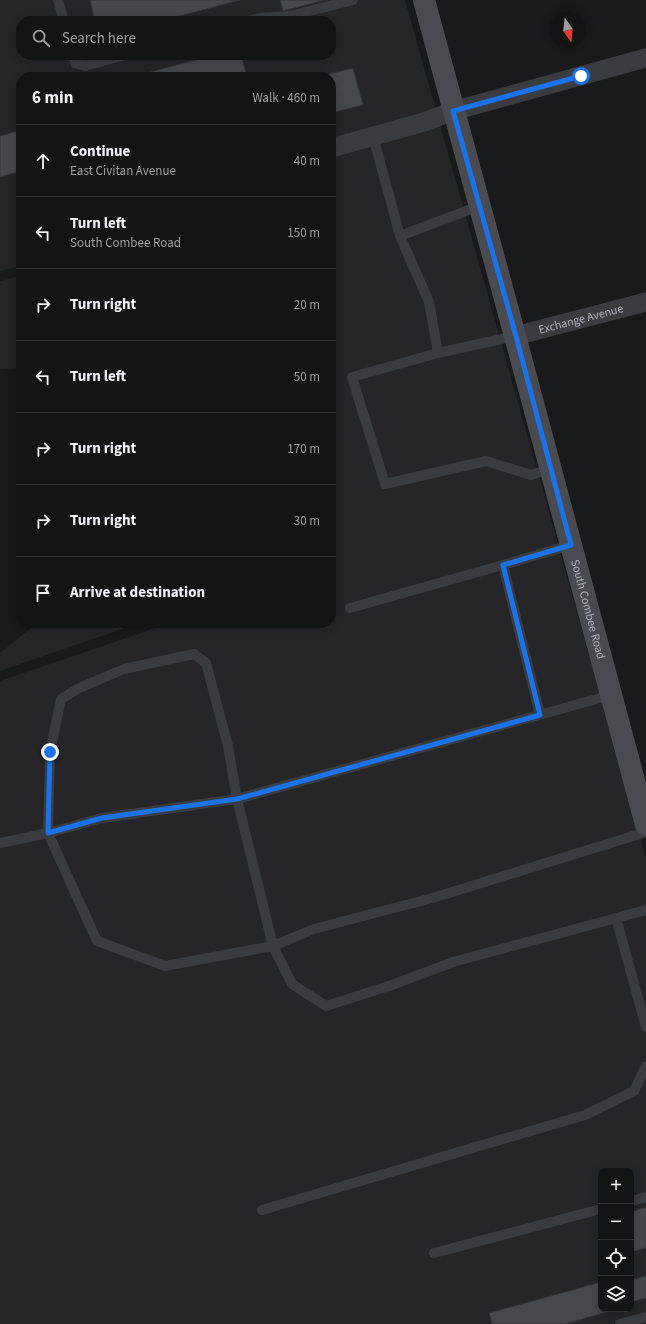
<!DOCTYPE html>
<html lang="en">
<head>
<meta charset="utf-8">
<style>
  body { margin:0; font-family:"Source Sans 3",sans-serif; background:#202122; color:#f1f3f6 }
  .controls { position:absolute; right:12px; bottom:12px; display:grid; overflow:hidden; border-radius:8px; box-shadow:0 2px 10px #0003 }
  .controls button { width:36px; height:36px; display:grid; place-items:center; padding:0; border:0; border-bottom:1px solid #323334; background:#131414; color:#f1f3f6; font:20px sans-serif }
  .compass { position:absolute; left:550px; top:12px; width:36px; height:36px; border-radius:50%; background:#131414; box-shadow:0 2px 10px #0003; rotate:165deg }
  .stop { position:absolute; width:12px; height:12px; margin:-9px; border:3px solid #1a73e8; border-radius:50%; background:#fff }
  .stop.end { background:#1a73e8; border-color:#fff; box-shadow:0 1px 4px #0008 }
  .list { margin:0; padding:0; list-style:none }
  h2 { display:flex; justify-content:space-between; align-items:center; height:52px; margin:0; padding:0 16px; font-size:17px }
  h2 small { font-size:13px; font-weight:400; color:#9d9ea0 }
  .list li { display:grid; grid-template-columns:26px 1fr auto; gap:12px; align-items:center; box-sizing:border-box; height:72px; padding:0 16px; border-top:1px solid #323334 }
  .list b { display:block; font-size:15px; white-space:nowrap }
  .list p { margin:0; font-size:13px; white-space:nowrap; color:#9d9ea0 }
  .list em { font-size:13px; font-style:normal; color:#9d9ea0 }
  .icon { flex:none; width:22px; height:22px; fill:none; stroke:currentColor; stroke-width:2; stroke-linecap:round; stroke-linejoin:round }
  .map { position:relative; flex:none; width:646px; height:1324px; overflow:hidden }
  .search { position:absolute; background:#131414; box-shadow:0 2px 10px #0003; left:16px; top:16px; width:320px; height:44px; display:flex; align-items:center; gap:10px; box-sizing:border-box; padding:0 14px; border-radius:16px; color:#9d9ea0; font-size:15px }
  .panel { position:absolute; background:#131414; box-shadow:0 2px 10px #0003; left:16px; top:72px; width:320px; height:556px; border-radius:16px }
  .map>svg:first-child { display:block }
  .built { fill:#262628; fill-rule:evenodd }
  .building { fill:#47484b; stroke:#343437 }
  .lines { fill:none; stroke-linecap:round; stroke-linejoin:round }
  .service { stroke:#3b3c40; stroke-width:10 }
  .minor { stroke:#3b3c40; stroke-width:19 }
  .secondary { stroke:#494b50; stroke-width:22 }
  .route { stroke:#1a73e8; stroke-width:5 }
  .labels { text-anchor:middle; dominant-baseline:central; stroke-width:3; stroke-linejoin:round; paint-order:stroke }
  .street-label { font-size:12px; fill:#adb3ba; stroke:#141516 }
</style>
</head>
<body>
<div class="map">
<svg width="646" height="1324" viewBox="0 0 646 1324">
  <rect width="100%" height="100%" fill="#191a1b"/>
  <g class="built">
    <path d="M0,0h405l241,858v466h-646v-643l170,-58h161v-546h-310v189l-21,5zM21,21h310v34h-310zM601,1171h30v138h-30z"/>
    <polygon points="21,276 21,368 0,369 0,281"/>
    <polygon points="37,623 139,623 0,671 0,653"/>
  </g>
  <g class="building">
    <polygon points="90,0 240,0 161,21 95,21"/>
    <polygon points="280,0 325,0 283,11"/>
    <polygon points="213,55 241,55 247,77 132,77"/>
    <polygon points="353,68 363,105 331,113 331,77 317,77"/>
    <polygon points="21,130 21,171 0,177 0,136"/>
    <polygon points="646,1207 646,1248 631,1252 631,1212"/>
    <polygon points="646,1276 646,1298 631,1302 631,1280"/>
    <polygon points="601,1282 601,1309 610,1309 610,1311 565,1324 492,1324 489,1313"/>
  </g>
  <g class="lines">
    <g class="service">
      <polyline points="58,0 64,21"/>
      <polyline points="248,21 260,18 290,16 353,0"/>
      <polyline points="73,55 75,63 85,66 125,55"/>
      <polyline points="373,136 400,236 429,302 438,353 352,377 385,484 486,461 531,475 550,469"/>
      <polyline points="400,236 479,206"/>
      <polyline points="438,353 515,336"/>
      <polyline points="350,608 503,565"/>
      <polyline points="611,695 237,799 102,818 48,833 97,941 165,966 273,946 292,984 326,1006 392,985 453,962 646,910"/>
      <polyline points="540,715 503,565 571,545"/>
      <polyline points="0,843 48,833 50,752 61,699 79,688 124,669 194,654 206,663 228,746 237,799 273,946 314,929 436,897 646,832"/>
      <polyline points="616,918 646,1027"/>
      <polyline points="631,1201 646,1197"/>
      <polyline points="262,1210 585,1115 634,1091 646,1066"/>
      <polyline points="434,1253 601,1209"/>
      <polyline points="620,1324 646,1317"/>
    </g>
    <g class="minor">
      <polyline points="331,148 424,122 453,111 646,58"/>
      <path id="s1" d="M515,336l131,-34"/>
    </g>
    <path class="secondary" id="s2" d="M424,0l91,336 131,489"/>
  </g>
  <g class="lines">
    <polyline class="route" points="50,752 48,833 102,818 237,799 540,715 503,565 571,545 516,336 453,111 581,76"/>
  </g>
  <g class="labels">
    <g class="street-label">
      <text stroke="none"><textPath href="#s1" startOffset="68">Exchange Avenue</textPath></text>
      <text stroke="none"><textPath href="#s2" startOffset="631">South Combee Road</textPath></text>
    </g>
  </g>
</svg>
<div class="controls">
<button>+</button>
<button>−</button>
<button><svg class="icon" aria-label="locate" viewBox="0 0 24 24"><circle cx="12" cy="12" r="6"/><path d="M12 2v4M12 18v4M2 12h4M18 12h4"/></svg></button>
<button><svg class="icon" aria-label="layers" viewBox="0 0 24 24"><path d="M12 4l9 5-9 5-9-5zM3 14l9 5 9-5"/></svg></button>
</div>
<svg class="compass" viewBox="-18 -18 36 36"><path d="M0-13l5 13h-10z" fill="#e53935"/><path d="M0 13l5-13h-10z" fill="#9d9ea0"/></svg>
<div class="stop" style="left:581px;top:76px"></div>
<div class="stop end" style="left:50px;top:752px"></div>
<div class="search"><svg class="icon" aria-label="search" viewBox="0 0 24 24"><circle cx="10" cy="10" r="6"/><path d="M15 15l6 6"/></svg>Search here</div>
<section class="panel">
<h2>6 min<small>Walk · 460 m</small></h2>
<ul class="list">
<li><svg class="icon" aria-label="ahead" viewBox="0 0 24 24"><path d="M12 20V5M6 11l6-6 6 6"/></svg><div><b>Continue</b><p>East Civitan Avenue</p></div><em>40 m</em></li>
<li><svg class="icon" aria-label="left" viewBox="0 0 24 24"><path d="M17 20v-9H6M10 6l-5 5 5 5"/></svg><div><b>Turn left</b><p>South Combee Road</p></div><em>150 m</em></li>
<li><svg class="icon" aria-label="right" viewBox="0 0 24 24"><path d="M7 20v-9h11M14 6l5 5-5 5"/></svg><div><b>Turn right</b></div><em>20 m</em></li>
<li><svg class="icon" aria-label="left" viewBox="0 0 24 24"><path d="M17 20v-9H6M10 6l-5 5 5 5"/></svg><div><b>Turn left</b></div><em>50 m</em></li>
<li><svg class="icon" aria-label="right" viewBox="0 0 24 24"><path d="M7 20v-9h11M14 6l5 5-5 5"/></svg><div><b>Turn right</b></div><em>170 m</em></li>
<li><svg class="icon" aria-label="right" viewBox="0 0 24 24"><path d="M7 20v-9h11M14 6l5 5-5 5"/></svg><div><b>Turn right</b></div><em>30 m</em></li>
<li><svg class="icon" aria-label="arrive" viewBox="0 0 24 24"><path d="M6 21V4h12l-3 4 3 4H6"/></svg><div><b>Arrive at destination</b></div></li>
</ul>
</section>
</div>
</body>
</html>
